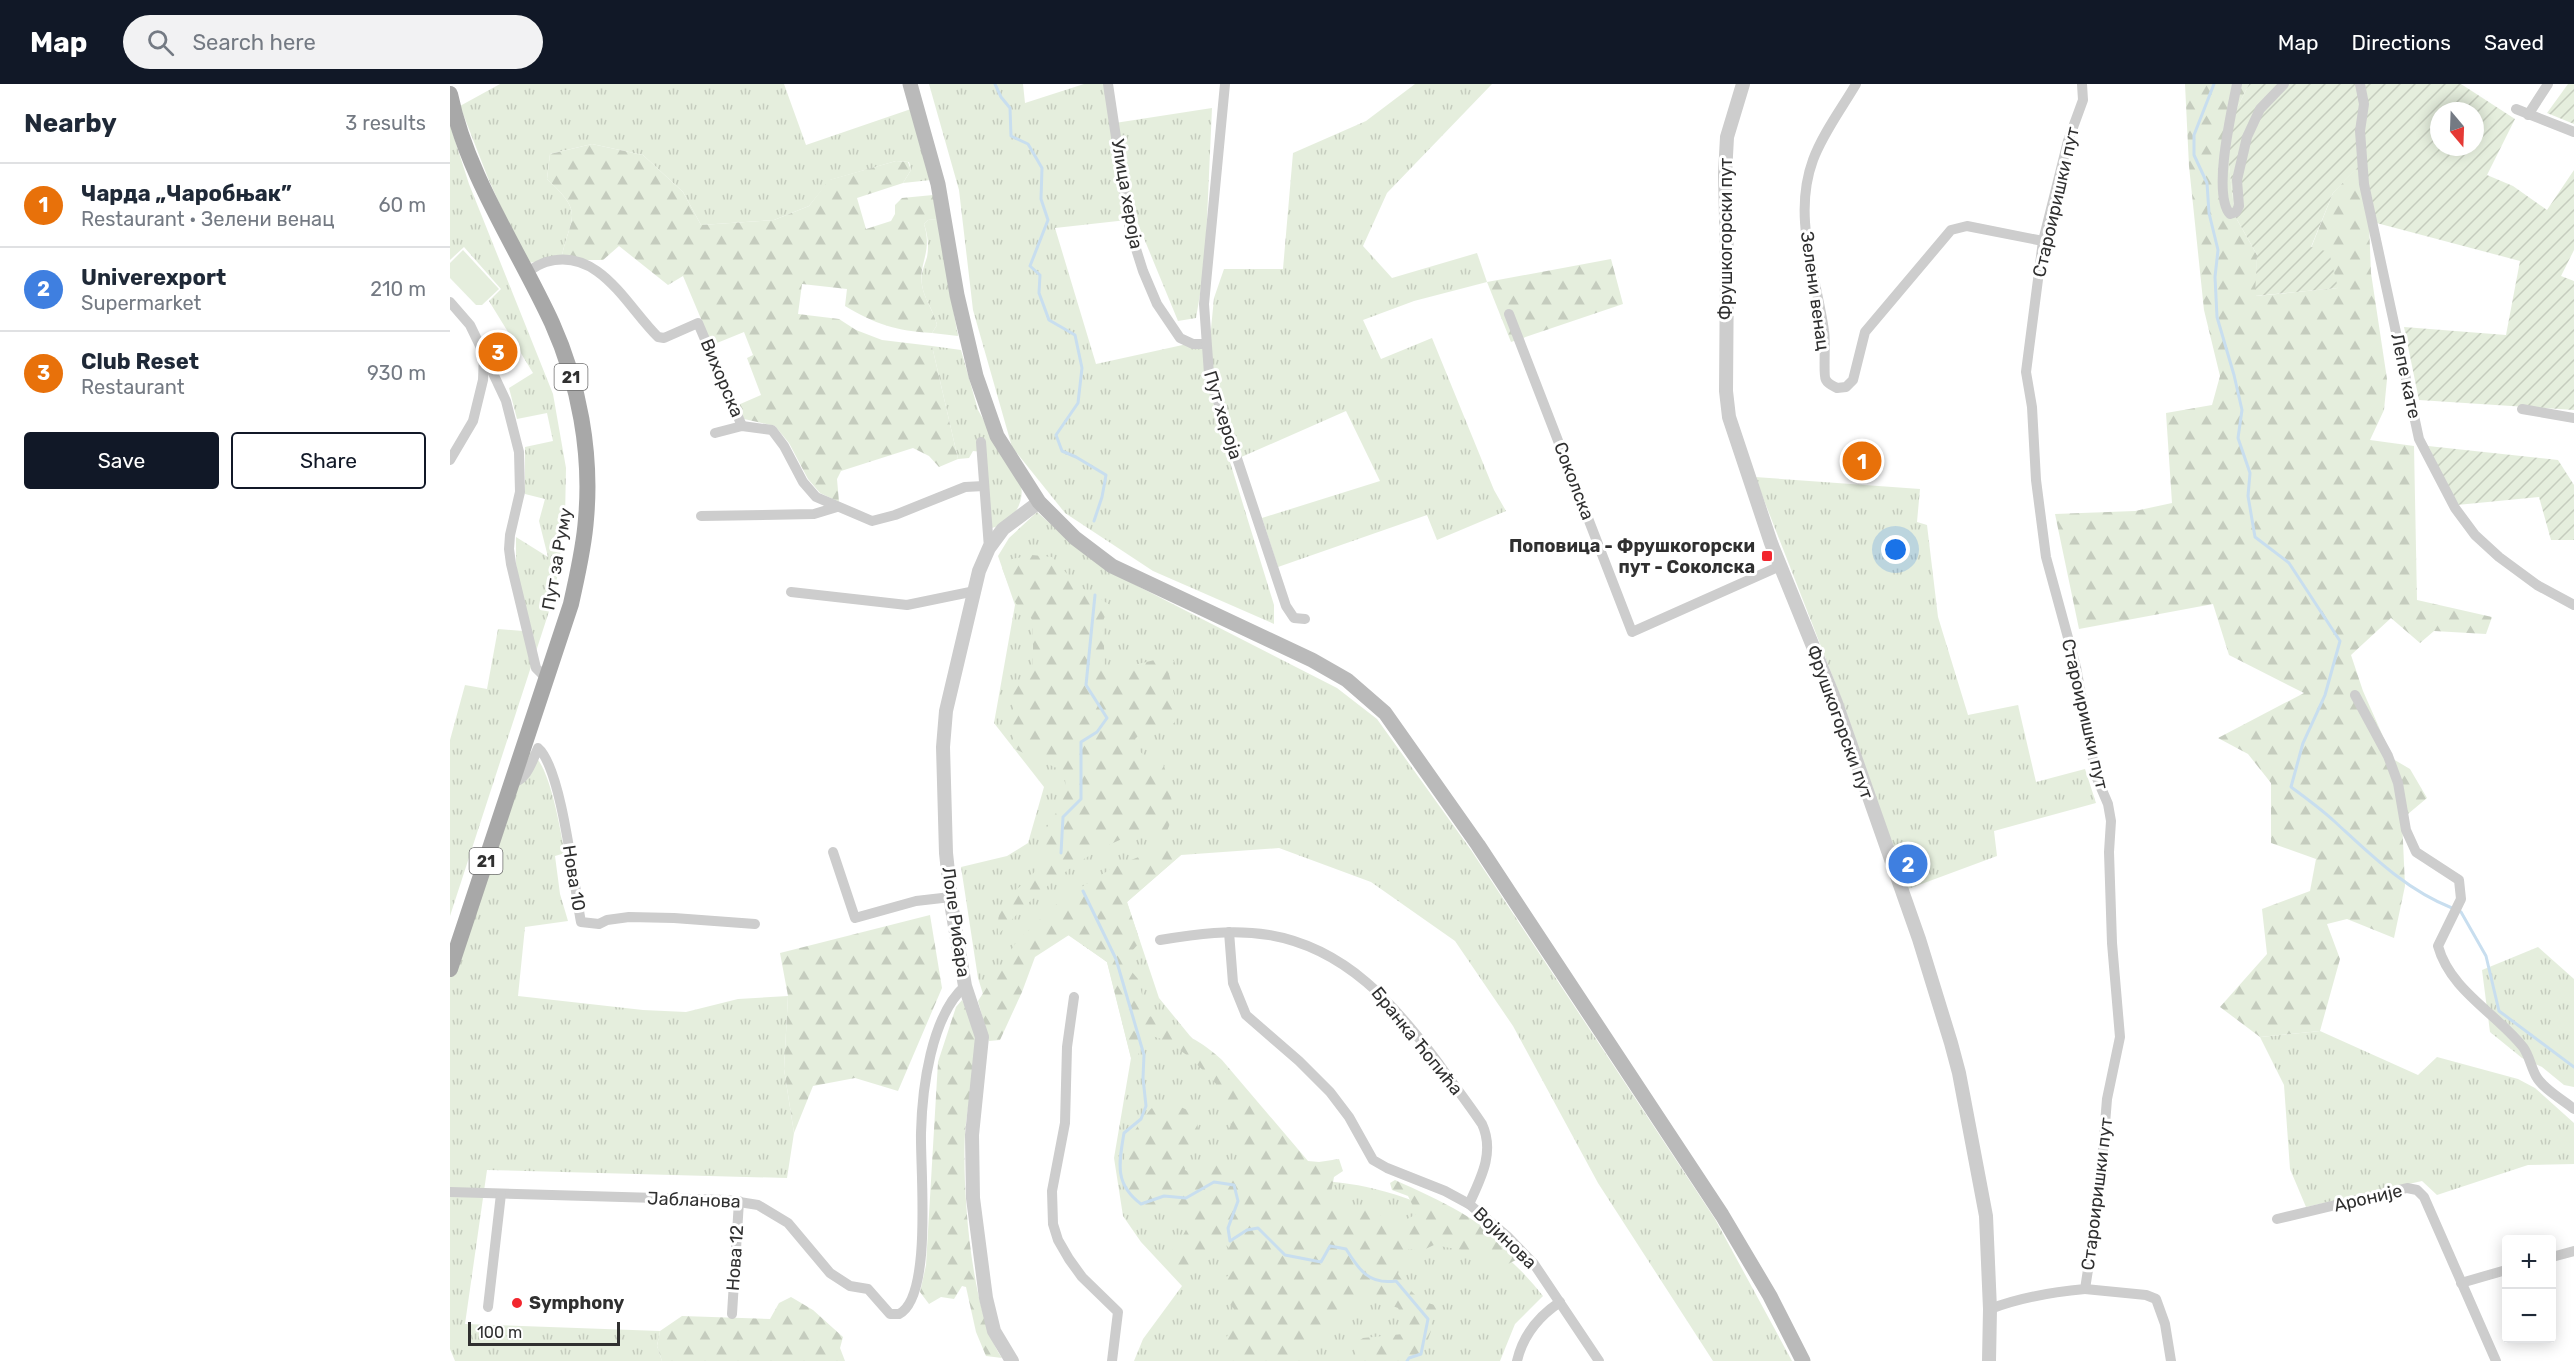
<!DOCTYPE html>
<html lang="en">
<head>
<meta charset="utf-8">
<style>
  body { margin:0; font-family:Rubik,sans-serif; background:#f2f2f3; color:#1f2937 }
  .controls { position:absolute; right:18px; bottom:18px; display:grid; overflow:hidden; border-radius:6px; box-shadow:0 3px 15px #0003 }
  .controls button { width:54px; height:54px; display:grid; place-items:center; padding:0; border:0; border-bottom:2px solid #e0e1e3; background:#fff; color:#1f2937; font:30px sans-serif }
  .compass { position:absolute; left:1980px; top:18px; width:54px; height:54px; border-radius:50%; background:#fff; box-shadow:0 3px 15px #0003; rotate:161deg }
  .scale { position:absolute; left:18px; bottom:15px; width:152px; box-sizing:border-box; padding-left:6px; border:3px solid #303030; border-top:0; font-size:16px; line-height:21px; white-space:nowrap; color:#303030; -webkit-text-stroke:4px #fff; paint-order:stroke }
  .you { position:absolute; left:1446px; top:466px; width:21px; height:21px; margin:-15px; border:4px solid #fff; border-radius:50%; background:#1a73e8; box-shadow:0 0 0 9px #1a73e833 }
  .badge { display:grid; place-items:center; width:39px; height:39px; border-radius:50%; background:#111827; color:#fff; font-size:20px; font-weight:700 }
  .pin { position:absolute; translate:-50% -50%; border:3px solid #fff; box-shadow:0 2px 6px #0006 }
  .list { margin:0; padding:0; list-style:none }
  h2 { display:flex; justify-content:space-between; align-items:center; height:78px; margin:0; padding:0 24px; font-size:26px }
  h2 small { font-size:20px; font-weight:400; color:#747a83 }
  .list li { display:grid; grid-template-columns:39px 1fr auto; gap:18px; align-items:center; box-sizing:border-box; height:84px; padding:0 24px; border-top:2px solid #e0e1e3 }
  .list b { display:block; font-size:22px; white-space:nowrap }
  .list p { margin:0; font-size:20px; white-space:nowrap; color:#747a83 }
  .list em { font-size:20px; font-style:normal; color:#747a83 }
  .actions { display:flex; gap:12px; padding:18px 24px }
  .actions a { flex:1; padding:14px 0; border:2px solid #111827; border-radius:6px; text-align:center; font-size:21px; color:#111827 }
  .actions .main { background:#111827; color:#fff }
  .icon { flex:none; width:33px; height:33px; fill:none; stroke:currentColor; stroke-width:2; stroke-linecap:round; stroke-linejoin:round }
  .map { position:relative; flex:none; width:2124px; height:1277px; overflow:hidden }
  header { display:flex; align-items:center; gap:36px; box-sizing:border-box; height:84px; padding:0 30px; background:#111827; color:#fff }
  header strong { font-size:28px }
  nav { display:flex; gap:33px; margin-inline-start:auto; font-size:21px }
  .search { width:420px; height:54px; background:#f2f2f3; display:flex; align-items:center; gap:15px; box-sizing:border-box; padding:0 21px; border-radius:33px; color:#747a83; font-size:22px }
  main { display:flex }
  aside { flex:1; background:#fff }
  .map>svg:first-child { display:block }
  .grass { fill:url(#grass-tufts) }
  .forest { fill:url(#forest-firs) }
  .garden { fill:url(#garden-furrows); fill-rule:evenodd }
  .pitch { fill:#e5eedd }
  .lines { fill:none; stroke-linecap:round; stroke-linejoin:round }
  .stream { stroke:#c8deef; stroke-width:3 }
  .minor { stroke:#cdcdcd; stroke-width:10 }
  .tertiary { stroke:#cdcdcd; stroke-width:14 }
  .secondary { stroke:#bababa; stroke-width:15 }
  .primary { stroke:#a8a8a8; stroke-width:16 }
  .poi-dot { fill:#f2262e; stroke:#fff; stroke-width:2 }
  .labels { text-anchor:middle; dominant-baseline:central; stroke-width:6; stroke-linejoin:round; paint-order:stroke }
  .shield { fill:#fff; stroke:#6e6e6e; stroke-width:1.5 }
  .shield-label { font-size:16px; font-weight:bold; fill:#303030 }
  .street-label { font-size:18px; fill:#303030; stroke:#fff }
  .poi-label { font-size:18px; font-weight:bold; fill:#303030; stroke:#fff; text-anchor:end }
</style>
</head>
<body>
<header>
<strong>Map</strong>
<div class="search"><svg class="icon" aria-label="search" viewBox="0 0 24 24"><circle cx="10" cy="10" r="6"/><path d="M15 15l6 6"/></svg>Search here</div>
<nav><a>Map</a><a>Directions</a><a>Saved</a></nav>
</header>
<main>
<aside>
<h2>Nearby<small>3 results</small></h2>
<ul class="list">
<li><span class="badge" style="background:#e8710a">1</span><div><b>Чарда „Чаробњак”</b><p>Restaurant · Зелени венац</p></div><em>60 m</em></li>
<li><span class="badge" style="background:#3f7fe0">2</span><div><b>Univerexport</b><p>Supermarket</p></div><em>210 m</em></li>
<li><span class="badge" style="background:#e8710a">3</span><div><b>Club Reset</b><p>Restaurant</p></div><em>930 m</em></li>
</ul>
<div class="actions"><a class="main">Save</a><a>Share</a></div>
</aside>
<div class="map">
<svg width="2124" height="1277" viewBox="0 0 2124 1277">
  <defs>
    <pattern id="grass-tufts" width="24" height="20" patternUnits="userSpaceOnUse" patternTransform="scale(1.5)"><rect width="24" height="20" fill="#e5eedd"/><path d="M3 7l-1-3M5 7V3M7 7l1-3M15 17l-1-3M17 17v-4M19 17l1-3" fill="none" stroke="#c5ccbe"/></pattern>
    <pattern id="forest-firs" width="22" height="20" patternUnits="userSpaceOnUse" patternTransform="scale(1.5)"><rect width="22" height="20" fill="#e5eedd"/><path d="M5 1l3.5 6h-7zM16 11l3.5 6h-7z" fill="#c5ccbe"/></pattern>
    <pattern id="garden-furrows" width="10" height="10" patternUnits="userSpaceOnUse" patternTransform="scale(1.5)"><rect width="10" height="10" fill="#e5eedd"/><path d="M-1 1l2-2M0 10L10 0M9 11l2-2" fill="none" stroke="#c5ccbe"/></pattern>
  </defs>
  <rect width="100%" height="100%" fill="#fff"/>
  <g class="grass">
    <path d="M50,0h284l22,61 105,-36 20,71 -28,3 8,-13 -2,-8 -13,-1 -66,19 -21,26 -35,14 -73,5 -18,-33 -40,-37 -51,-11 -42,10 -3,25c39,36 23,36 14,81l-35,3 -38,-85 -28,-72z"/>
    <polygon points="479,0 573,0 575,19 634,0 661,0 665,39 762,24 755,180 746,234 728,237 686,135 605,144 646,280 760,255 764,214 774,185 833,185 843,69 916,37 965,0 1042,0 937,109 913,162 942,194 1027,169 1037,198 964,217 913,236 931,275 982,254 1044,406 1056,427 987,456 977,431 828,483 812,434 930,397 896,327 780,378 824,521 824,540 703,487 615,429 562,363 523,226 509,106"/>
    <polygon points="0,41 19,100 103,310 116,384 115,434 105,509 0,832 0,656 15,601 37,605 48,545 73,547 66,479 66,453 98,473 89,437 95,415 75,410 75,363 103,357 97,329 67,335 59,304 83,289 39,217 51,205 14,163 0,176"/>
    <path d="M487,135l21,117 -26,-3 5,-8c-3,-14 -13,-26 -15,-40 -2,-10 2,-18 5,-28 2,-10 1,-22 -3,-33l4,-4z"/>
    <path d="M482,262l29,4 17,60 43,76c4,18 -10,38 -29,42l-9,-76 -10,-1 -4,7 -11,1z"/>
    <polygon points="1305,393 1470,405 1467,438 1477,441 1488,533 1518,631 1568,621 1586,698 1635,685 1646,719 1544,747 1547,772 1458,805 1393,619"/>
    <path d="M587,428l34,30 47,34 219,112 40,31 94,131 244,369 77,142h-79l-115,-178 -85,-157 -58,-85 -84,-59 -92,-34 -98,7 -54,47 32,96 147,180c23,4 47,5 69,11 67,16 126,53 168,107l-28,28 -15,37h-366l9,-22 39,-53 -41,-44 -18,-26 -9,-58 17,-100 -24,-96 -39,-27 -43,18 -42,41 -5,-16 -17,-111 46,-11 21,-13 16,-56 -50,-64 21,-118 -17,-49 11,-18z"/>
    <path d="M75,666c3,1 6,2 8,4 18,15 27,76 32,99l-10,3 5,38 8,27 -43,6 -7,69 125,14 43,2 52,-13 50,-3 -4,73 10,64 -7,45 -300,-8 -22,154 195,7 -3,15 5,15h-207l-5,-12v-374z"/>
    <polygon points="2088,863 2124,895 2124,1003 2114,1001 2092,983 2072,974 2040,948 2032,886"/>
    <polygon points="1870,947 1968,991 1987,973 2068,995 2085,1004 2124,1039 2124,1080 2078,1081 1987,1111 1972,1097 1856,1123 1840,1085 1834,1001 1810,953"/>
  </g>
  <g class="forest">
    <polygon points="1735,0 1799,0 1775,48 1785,132 1807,171 1806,212 1888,204 1861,164 1883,109 1912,78 1918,115 1921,189 1937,295 1934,326 1920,356 1964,362 1967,516 2042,533 2036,550 1984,547 1970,559 1941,534 1901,571 1913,607 1943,675 1960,685 1977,714 1952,735 1955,802 1944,854 1897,835 1877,840 1890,875 1870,947 1810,953 1770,923 1817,870 1812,825 1860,807 1866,775 1821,759 1821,699 1798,670 1768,654 1854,609 1779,571 1763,520 1629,545 1605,430 1685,427 1722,419 1716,329 1762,321 1770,292 1754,226 1739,82"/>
    <path d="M142,60l51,11 40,37 18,33 73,-5 35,-14 20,-26 67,-19 12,1 3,8 -8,13 -46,15 9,31 25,-8 4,-7v-9l7,-7 31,-3 4,24 -9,1 -4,4c9,28 -6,40 -2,61 2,14 12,26 15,40l-5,8c-36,-2 -57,-9 -87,-27l2,-17 -45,-5 -4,30 41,5 17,11 26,10 50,6 26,113 -19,8 -10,-11 -16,-8 -72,23 -4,8 2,23 -19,-9 -12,-14 -19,-36 -14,-17 -31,-7 -6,-14 23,-10 -14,-37 6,-3 -9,-23 -32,13 -29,-69 -15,9 -49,-39 -16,14h-42c9,-45 25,-45 -14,-81l3,-25z"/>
    <polygon points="1161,175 1173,220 1061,258 1037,198"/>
    <path d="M582,471l20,2 25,28 33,20 3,8 -8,3 -2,5 2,51 62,-15 7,4 -5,13 10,40 -5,9 -33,10 -6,6c5,16 9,20 26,20 9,20 16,52 6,72 -12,1 -25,1 -37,5 -47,16 -100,61 -132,99 -2,-42 16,-37 38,-65 11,-14 4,-21 7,-35 1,-4 5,-9 7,-12 11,-19 20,-30 13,-52l-50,-23v-57l20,-21v-48l-5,-10 -12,-8 -14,-36 10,-9z"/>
    <path d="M730,762l1,9 -54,47 13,40 -8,9v21l6,7 10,38 9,-2 9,5v10c20,1 42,17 56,30l86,101 11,1 20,-3 4,12 -9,6 -4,21 9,10h24l17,6 4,7 15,2 18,-9 -9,-18 -16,-6 -2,-7 5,-3c46,21 90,40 123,79l-16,8 -6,-1 -10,-10 -19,-5 -33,-6 -13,6 -12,-2 -7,9 -4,16c11,17 23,30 43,32l1,8 -11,7v10l-11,30h-62l-5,-16 10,-7 40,-4 4,-8 -9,-18 -30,-11 -12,6 -21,21 -12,4 -14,21 -4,12h-72l-10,-16 8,-17 3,-19c-14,-16 -18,-24 0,-39l-6,-13 1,-9 -6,-6 -34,29 -14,-1 -8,-8 2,-9 10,-10 11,-21 -7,-12c-5,-2 -11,-5 -15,-5 -16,0 -25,9 -40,-3 1,-21 -9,-40 0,-60 2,-5 20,-31 24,-34 11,-8 35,-2 43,9 2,3 3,10 3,14 2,14 -13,25 -13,39l9,5 21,-14 7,4 17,-1 5,-11 -15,-24 7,-15 -23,-22 4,-7c-15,-17 -48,-51 -71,-49l-8,19 -7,3 -24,-96 -38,-27 -34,22 -13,35 -22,48 -11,1 -11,-40 39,-60 45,-42 52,-32 27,-11z"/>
    <polygon points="480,831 492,904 448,1007 405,994 363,1002 344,1049 334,985 338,912 330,869"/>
    <path d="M512,916c6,12 13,25 14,39 1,27 -9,66 -11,95 -3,55 6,180 37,224l-16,-2 -10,-24 -10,-45 -4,-1 -8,13 -13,-2 -12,7 -9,-12 6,-27 12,-203 18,-55z"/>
    <polygon points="341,1213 363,1226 393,1253 390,1264 395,1277 212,1277 207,1262 210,1247 232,1232 320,1235 329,1219"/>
  </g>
  <g class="garden">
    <path d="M1799,0h212l54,35 -28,56 26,11 34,24 27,-40v80l-13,26 13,5v129l-155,-10 -15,-73 102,8 14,-74 -151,-40 -7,-58 -29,30 -22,54 18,5 9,36 -83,8 2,-41 -22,-39 -10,-84zM1989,27h36v36h-36z"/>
    <polygon points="2118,0 2124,0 2124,40 2097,29"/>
    <polygon points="1978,362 2108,376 2124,401 2124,456 2101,456 2089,413 2007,421"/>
  </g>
  <polygon class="pitch" points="13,166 49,205 32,221 26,221 0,194 0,179"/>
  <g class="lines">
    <g class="stream">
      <polyline points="545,0 551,13 560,24 561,52 578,60 592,84 591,115 598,136 580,182 590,191 589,209 599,236 625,251 632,284 628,319 606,351 612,367 626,373 656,391 652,413 644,437"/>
      <path d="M1764,0l-20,51v20l13,28 2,30 9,37 -3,27 2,40 17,58 8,35 -4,28 12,35 -2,23 7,41 34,26 51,78 -15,54 -22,48 -12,44c15,11 30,22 43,34 37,34 72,69 118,87"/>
      <polyline points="611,769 613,733 631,715 631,658 647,648 657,634 636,601 645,511"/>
      <path d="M633,807l33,68 28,96 -1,23 3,28 -5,13 -17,14c-5,30 -10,51 17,71l23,-8 22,2 28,-16 20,3 4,16 -10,27 2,13 17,-11 11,-2 27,27 36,7 9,-16 16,3c13,21 23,36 50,32l32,38 -7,35 -12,4 -2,3"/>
      <polyline points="2008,827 2011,828 2036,872 2049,927 2124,983"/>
    </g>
    <g class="minor">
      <polyline points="658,0 680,146 693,187 707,220 730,254 743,260 756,260"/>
      <polyline points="775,0 754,220 759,290 836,522 844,534 855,535"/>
      <path d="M1406,0c-14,24 -33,49 -43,76 -21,57 3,114 11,171 2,9 -1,45 2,49 2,4 7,6 11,8l9,-1 7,-7 12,-48 86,-102 16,-4 76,15"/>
      <path d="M1787,0c-5,26 -25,110 -7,130l6,-2 3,-6 -2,-26 10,-43 13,-28 24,-25"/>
      <polyline points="1910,0 1914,20 1910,47 1914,100 1969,355 2005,424 2025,451 2049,473 2087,501 2124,521"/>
      <polyline points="2066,25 2124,48"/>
      <polyline points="2078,31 2098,0"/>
      <path d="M76,189c6,-4 13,-9 20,-11 53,-16 81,45 112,75l6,1 34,-15 44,103"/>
      <polyline points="0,218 20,241 34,270 33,296 23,337 0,376"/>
      <polyline points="1059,230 1182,548 1330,482"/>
      <polyline points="34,270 56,317 69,368 70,408 60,451 59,465 61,480 86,584 97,595"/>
      <polyline points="2072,325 2124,334"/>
      <polyline points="265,349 292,342 322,346 334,362 353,398 366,413 422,437 445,431 515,403 534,402"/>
      <polyline points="531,358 539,464"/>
      <polyline points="251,432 364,430 387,423"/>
      <polyline points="341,508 457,521 525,507"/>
      <path d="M1905,611l33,61 10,27 8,47 10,22 43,28 2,19 -23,47c12,44 58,67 85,101 6,8 8,20 13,29 7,13 27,24 38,33"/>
      <path d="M61,699c16,-2 21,-22 27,-35 24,20 36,139 43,174l18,2 8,-4 22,-3 45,1 81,6"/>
      <polyline points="383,768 405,834 466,817 501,813"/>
      <polyline points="779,848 783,899 796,931 849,977 880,1008 899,1033 923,1076 937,1084 995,1107 1019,1120 1057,1152 1084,1180 1149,1277"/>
      <path d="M710,856c36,-6 72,-11 109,-5 77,13 126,70 170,129 14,20 29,39 43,60 13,28 -1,54 -13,80"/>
      <polyline points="624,913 617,963 615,1039 602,1107 603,1140 608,1156 619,1175 632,1193 668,1228 662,1277"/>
      <path d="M0,1108l277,8 31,5 30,18 42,50 20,13 18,3 22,25h9c34,-17 21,-145 22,-181 1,-44 10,-117 44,-147"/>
      <polyline points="1827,1135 1957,1104 1967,1106 1974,1113 2046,1277"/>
      <polyline points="2102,1173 2124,1167"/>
      <polyline points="2011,1199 2056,1186"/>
      <polyline points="1635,1205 1696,1211 1706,1215 1715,1240 1721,1277"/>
      <polyline points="38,1223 51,1110"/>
      <path d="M1540,1225c31,-12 62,-17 95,-20l14,-90 8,-100 13,-62 -8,-94 -3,-91 2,-31 -3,-17 -12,-28 -20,-109 -30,-110 -10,-77 -4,-73 -6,-35 17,-131 25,-100 15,-41 -1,-16"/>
      <polyline points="282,1230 289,1117"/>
      <path d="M1067,1277c6,-26 22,-45 43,-59"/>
    </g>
    <g class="tertiary">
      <polyline points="1293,0 1277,53 1275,90 1277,178 1276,307 1279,333 1321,459 1386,619 1469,855 1501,959 1509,989 1536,1132 1540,1225 1539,1277"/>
      <polyline points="562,1277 544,1247 536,1214 523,1114 522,1051 532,953 515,902 502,825 496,769 493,663 496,627 529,487 539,464 553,445 589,418"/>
    </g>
    <polyline class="secondary" points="460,0 488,100 507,211 526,292 547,352 589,418 625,454 662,482 862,576 897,596 935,629 1028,761 1272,1131 1320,1212 1353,1277"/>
    <path class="primary" d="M0,10c17,82 67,153 102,229 27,60 40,130 34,196 -2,29 -9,57 -15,85l-121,365"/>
  </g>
  <g class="poi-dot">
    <rect x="1311" y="466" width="12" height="12" rx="3"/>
    <circle cx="67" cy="1219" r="6"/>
  </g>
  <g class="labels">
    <g class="shield">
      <rect x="104.5" y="280" width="33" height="26" rx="4.5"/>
      <rect x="19.5" y="764" width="33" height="26" rx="4.5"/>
    </g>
    <g class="shield-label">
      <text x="121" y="293">21</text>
      <text x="36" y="777">21</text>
    </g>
    <g class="street-label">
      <text transform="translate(677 110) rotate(80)">Улица хероја</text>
      <text transform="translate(1606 118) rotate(-77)">Староиришки пут</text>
      <text transform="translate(1276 155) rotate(-90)">Фрушкогорски пут</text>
      <text transform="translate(1365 207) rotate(82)">Зелени венац</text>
      <text transform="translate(1956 292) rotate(78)">Лепе кате</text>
      <text transform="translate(272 294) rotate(67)">Вихорска</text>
      <text transform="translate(773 331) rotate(73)">Пут хероја</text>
      <text transform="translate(1124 397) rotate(69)">Соколска</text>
      <text transform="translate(107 475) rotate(-80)">Пут за Руму</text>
      <text transform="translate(1635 630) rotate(77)">Староиришки пут</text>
      <text transform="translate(1390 638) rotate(70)">Фрушкогорски пут</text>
      <text transform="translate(124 794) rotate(81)">Нова 10</text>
      <text transform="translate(506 838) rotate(82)">Лоле Рибара</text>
      <text transform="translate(967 957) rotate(51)">Бранка Ћопића</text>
      <text transform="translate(1647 1110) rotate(-83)">Староиришки пут</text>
      <text transform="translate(1918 1114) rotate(-13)">Ароније</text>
      <text transform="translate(244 1116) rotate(2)">Јабланова</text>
      <text transform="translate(1055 1154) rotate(44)">Војинова</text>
      <text transform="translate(285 1174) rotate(-86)">Нова 12</text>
    </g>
    <g class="poi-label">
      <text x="1305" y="462">Поповица - Фрушкогорски<tspan x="1305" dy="21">пут - Соколска</tspan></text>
      <text x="79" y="1219" text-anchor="start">Symphony</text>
    </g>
  </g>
</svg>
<div class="controls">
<button>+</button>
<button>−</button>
</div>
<svg class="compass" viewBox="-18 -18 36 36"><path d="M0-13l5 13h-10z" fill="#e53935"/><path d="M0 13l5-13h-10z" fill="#747a83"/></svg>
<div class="scale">100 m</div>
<div class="you"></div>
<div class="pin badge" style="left:1412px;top:377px;background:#e8710a">1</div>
<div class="pin badge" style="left:1458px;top:780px;background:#3f7fe0">2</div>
<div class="pin badge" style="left:48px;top:268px;background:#e8710a">3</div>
</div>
</main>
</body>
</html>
